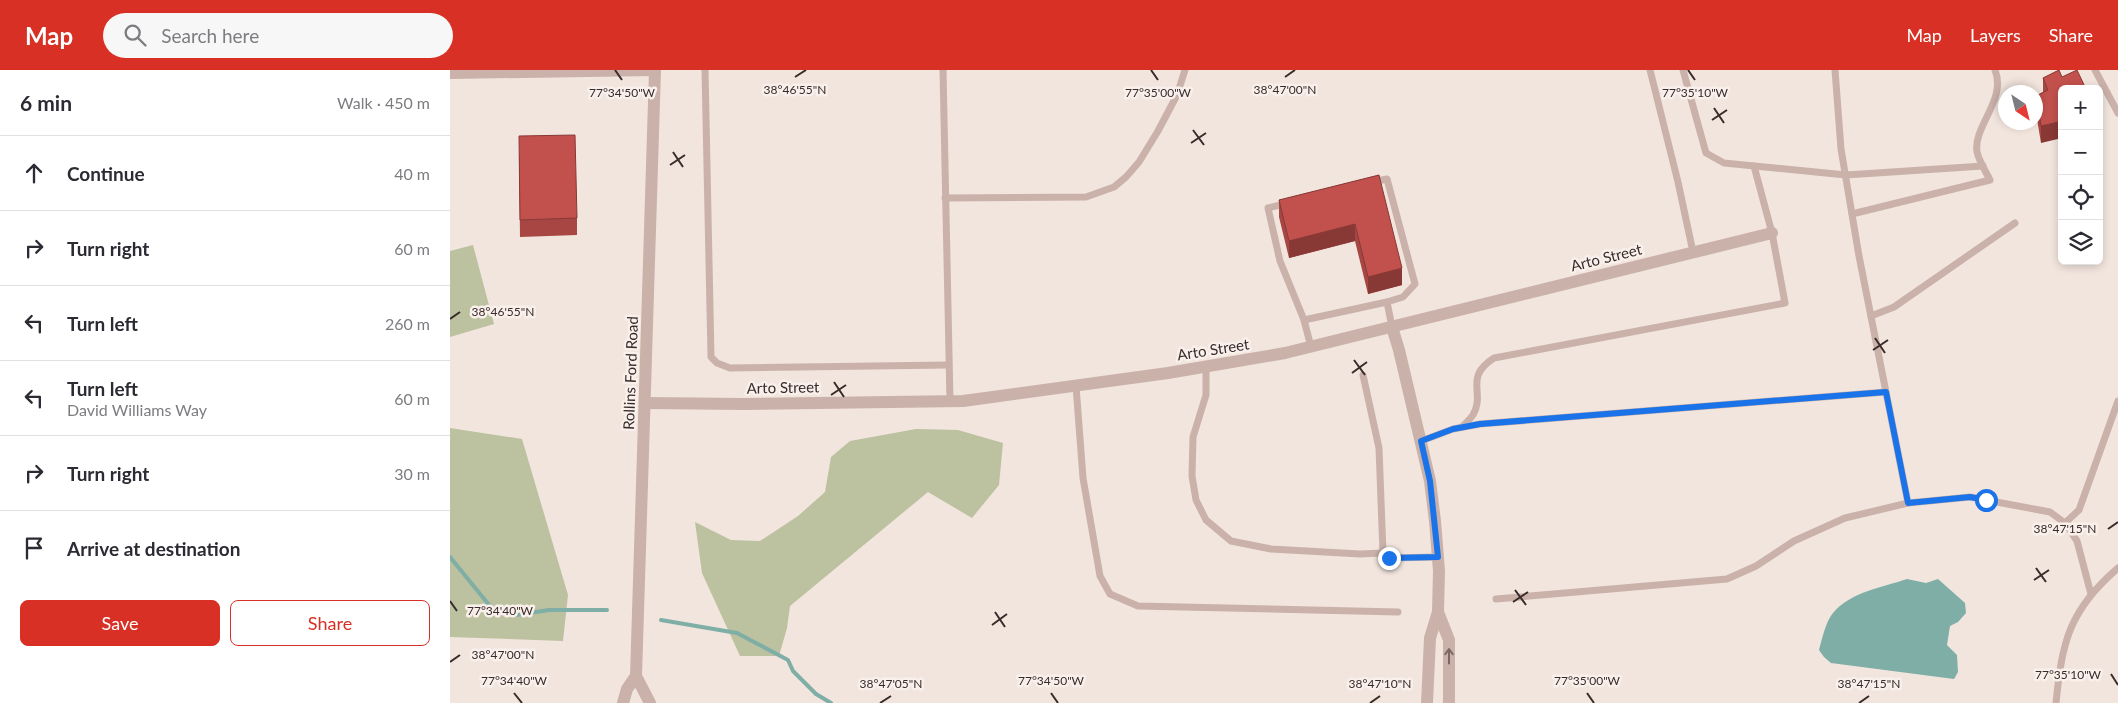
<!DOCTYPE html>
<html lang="en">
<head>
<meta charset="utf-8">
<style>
  body { margin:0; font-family:Lato,sans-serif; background:#f7f7f7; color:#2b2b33 }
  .controls { position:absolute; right:15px; top:15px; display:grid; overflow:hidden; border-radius:8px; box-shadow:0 2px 8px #0003 }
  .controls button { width:45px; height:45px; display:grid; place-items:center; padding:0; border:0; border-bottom:1px solid #e1e1e2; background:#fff; color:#2b2b33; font:25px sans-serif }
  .compass { position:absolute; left:1548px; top:15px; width:45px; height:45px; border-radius:50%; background:#fff; box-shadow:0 2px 8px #0003; rotate:145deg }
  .stop { position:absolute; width:15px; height:15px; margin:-11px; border:4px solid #1a73e8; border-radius:50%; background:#fff }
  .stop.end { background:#1a73e8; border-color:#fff; box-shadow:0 1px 5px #0008 }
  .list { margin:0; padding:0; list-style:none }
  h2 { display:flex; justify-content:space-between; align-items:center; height:65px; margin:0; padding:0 20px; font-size:21px }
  h2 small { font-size:16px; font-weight:400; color:#7c7c81 }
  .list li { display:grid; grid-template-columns:32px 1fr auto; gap:15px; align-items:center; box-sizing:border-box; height:75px; padding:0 20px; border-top:1px solid #e1e1e2 }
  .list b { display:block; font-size:19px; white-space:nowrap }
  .list p { margin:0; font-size:16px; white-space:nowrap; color:#7c7c81 }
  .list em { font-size:16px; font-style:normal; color:#7c7c81 }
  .actions { display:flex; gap:10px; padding:15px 20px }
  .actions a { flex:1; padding:11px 0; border:1px solid #d93025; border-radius:8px; text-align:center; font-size:18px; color:#d93025 }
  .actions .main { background:#d93025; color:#fff }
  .icon { flex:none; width:28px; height:28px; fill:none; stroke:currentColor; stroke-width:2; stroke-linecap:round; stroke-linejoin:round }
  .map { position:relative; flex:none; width:1668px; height:633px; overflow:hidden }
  header { display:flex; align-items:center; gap:30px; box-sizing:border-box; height:70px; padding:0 25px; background:#d93025; color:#fff }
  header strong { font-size:24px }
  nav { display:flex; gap:28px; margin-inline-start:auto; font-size:18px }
  .search { width:350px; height:45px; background:#f7f7f7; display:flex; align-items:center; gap:12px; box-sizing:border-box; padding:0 18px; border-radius:28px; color:#7c7c81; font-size:19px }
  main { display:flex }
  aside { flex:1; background:#fff }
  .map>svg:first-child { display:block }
  .green { fill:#bcc19f }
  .water { fill:#7eaea6 }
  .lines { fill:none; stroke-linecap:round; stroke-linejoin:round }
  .stream { stroke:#7eaea6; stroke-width:4 }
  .service { stroke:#cab2aa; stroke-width:7 }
  .minor { stroke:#cab2aa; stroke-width:12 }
  .wall { fill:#a74642 }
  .shaded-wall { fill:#883936 }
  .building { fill:#c2514d; stroke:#883936 }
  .oneway { stroke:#7a6864 }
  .route { stroke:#1a73e8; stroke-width:6 }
  .ticks { fill:none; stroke:#382b2a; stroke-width:2 }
  .labels { text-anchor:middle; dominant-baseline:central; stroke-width:5; stroke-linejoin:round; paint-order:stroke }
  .street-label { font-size:15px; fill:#382b2a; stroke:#f9f0eb }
  .ticks-label { font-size:12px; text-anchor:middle; fill:#382b2a; stroke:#f9f0eb; stroke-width:5; stroke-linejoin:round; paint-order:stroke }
</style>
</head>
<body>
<header>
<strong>Map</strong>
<div class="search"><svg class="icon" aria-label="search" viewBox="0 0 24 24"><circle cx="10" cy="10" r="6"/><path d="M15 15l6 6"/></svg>Search here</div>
<nav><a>Map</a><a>Layers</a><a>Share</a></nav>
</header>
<main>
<aside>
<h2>6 min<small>Walk · 450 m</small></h2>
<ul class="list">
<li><svg class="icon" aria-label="ahead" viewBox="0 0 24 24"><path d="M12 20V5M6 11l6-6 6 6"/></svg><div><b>Continue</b></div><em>40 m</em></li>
<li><svg class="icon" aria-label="right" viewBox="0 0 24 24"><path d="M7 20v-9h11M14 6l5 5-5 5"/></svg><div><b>Turn right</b></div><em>60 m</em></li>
<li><svg class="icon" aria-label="left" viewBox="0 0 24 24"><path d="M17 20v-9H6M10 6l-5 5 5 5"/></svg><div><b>Turn left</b></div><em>260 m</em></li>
<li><svg class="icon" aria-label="left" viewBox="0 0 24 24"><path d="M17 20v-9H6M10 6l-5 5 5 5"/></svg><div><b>Turn left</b><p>David Williams Way</p></div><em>60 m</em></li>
<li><svg class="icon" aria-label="right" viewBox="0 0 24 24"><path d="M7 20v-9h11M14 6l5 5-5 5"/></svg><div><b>Turn right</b></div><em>30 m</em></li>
<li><svg class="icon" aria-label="arrive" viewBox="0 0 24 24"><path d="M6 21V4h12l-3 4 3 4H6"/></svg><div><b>Arrive at destination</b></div></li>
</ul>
<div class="actions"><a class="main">Save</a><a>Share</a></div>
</aside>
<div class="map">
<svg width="1668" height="633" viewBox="0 0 1668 633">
  <rect width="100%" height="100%" fill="#f2e5de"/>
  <g class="green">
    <polygon points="23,175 44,254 0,267 0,181"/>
    <polygon points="0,358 72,369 118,525 113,571 0,567"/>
    <polygon points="466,359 508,360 553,373 549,415 522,448 478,422 340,536 337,558 329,586 290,586 252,503 245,452 281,470 310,471 348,446 375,422 381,387 400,371"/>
  </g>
  <path class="water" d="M1457,509l19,4 12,-4 27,24 1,10 -8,9 -8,4 -3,19 10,10 1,17 -4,7 -123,-16 -7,-6 -5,-7c3,-11 7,-29 14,-37 19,-22 48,-25 74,-34z"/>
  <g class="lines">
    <g class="stream">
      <polyline points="0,487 44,541 66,545 99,540 157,540"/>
      <polyline points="211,550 287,563 338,590 343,601 366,624 381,633"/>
    </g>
    <g class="service">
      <polyline points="255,0 261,287 267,293 280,298 498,295"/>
      <polyline points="493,0 500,331"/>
      <polyline points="1200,0 1228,112 1243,182"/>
      <polyline points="1233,0 1256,83 1274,93 1396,105 1533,96"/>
      <polyline points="1385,0 1391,79 1409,186 1458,433 1520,427 1600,442 1615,453 1627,471 1641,524"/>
      <polyline points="1645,0 1668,43"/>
      <polyline points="922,112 937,109 965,214 953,227 937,232"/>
      <polyline points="495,128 636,127 664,117 676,107 689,92 708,61 727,25 735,0"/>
      <polyline points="838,133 818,138 830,191 854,250 937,232 942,257"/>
      <path d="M1402,144l138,-34c-4,-8 -11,-19 -13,-28 -4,-26 30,-52 18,-82"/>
      <polyline points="1421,246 1444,237 1565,153"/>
      <polyline points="854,250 861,277"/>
      <polyline points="756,297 756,325 743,367 742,406 746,430 756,450 781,471 821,479 910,484 933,483"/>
      <polyline points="913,305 929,378 933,483 939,488 988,487"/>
      <polyline points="626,316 633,408 650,506 660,524 688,536 948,542"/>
      <path d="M1012,357c4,-4 8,-8 11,-12 13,-23 -10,-37 21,-57l291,-55 -13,-70 -18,-67"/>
      <polyline points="971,371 1003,359 1030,354 1436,322"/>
      <polyline points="1615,453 1629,440 1668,331"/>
      <polyline points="1046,529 1277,509 1306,496 1344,471 1395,448 1458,433"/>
      <path d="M1606,633c6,-61 13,-93 62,-135"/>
    </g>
    <g class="minor">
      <polyline points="0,3 205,0"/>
      <polyline points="942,257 949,280 980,411 985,451 989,501 988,542 980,568 977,633"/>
      <polyline points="195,333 294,334 513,331 718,303 835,283 1322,163"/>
      <polyline points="988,542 999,570 999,633"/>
      <polyline points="173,633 177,619 186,606"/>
      <polyline points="200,633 186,606 205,0"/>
    </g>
  </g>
  <g class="wall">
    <polygon points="1609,0 1591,73 1586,43 1586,26 1593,22 1593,8"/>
    <polygon points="69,83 127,148 127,165 70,167"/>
    <polygon points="929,105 952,215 918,224 905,171 839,188 829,147 829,130"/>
  </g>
  <g class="shaded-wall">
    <polygon points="1612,51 1612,68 1591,73 1591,56"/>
    <polygon points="905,154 905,171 839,188 839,171"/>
    <polygon points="952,198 952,215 918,224 918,207"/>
  </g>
  <g class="building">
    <polygon points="1609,0 1612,7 1627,0 1636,19 1612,19 1612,51 1591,56 1586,26 1598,20 1593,8"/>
    <polygon points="125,65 127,148 70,150 69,66"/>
    <polygon points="929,105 952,198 918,207 905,154 839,171 829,130"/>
  </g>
  <defs><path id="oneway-shaft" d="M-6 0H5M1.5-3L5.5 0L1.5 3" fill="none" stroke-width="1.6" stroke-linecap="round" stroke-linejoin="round" transform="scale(1.25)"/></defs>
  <use class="oneway" href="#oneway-shaft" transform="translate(999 586) rotate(-90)"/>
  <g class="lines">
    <polyline class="route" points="939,488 988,487 980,411 971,371 1003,359 1030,354 1436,322 1458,433 1520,427 1536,430"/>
  </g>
  <path class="ticks" d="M165,0l7,10M701,0l7,10M1238,0l7,10M345,7l11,-7M835,7l10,-7M1264,38l10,15M1262,50l15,-10M743,60l11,15M741,73l15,-10M223,82l10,15M220,95l15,-10M0,249l10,-7M1425,268l10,15M1423,280l15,-10M904,290l11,15M902,303l15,-11M384,312l10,15M381,325l15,-10M1658,459l10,-7M1586,498l10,14M1584,510l15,-10M1065,520l11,15M0,531l7,10M1063,532l15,-10M545,542l10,15M542,555l15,-11M0,592l10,-7M1661,604l7,11M64,623l8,10M601,623l7,10M1137,623l7,10M430,633l11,-7M920,633l10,-7M1409,633l10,-7"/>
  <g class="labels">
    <g class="street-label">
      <text transform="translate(1156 187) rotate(-14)">Arto Street</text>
      <text transform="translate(763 279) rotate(-9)">Arto Street</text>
      <text transform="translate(180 303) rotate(-88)">Rollins Ford Road</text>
      <text transform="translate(333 317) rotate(-1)">Arto Street</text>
    </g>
  </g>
  <g class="ticks-label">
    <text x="345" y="24">38°46'55"N</text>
    <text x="835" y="24">38°47'00"N</text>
    <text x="708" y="27">77°35'00"W</text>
    <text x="1245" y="27">77°35'10"W</text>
    <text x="172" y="27">77°34'50"W</text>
    <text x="53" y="246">38°46'55"N</text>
    <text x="1615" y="463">38°47'15"N</text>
    <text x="50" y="545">77°34'40"W</text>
    <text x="53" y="589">38°47'00"N</text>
    <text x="1618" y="609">77°35'10"W</text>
    <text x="64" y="615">77°34'40"W</text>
    <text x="601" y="615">77°34'50"W</text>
    <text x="1137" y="615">77°35'00"W</text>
    <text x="441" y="618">38°47'05"N</text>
    <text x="930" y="618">38°47'10"N</text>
    <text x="1419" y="618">38°47'15"N</text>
  </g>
</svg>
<div class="controls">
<button>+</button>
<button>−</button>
<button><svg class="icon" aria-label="locate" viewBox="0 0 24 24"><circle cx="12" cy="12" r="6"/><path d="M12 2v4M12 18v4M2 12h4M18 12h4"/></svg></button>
<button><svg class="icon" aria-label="layers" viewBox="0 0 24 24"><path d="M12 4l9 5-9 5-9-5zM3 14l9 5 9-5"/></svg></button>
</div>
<svg class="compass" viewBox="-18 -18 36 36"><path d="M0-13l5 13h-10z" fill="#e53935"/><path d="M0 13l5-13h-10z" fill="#7c7c81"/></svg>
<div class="stop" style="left:1536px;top:430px"></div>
<div class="stop end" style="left:939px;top:488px"></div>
</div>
</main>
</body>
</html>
